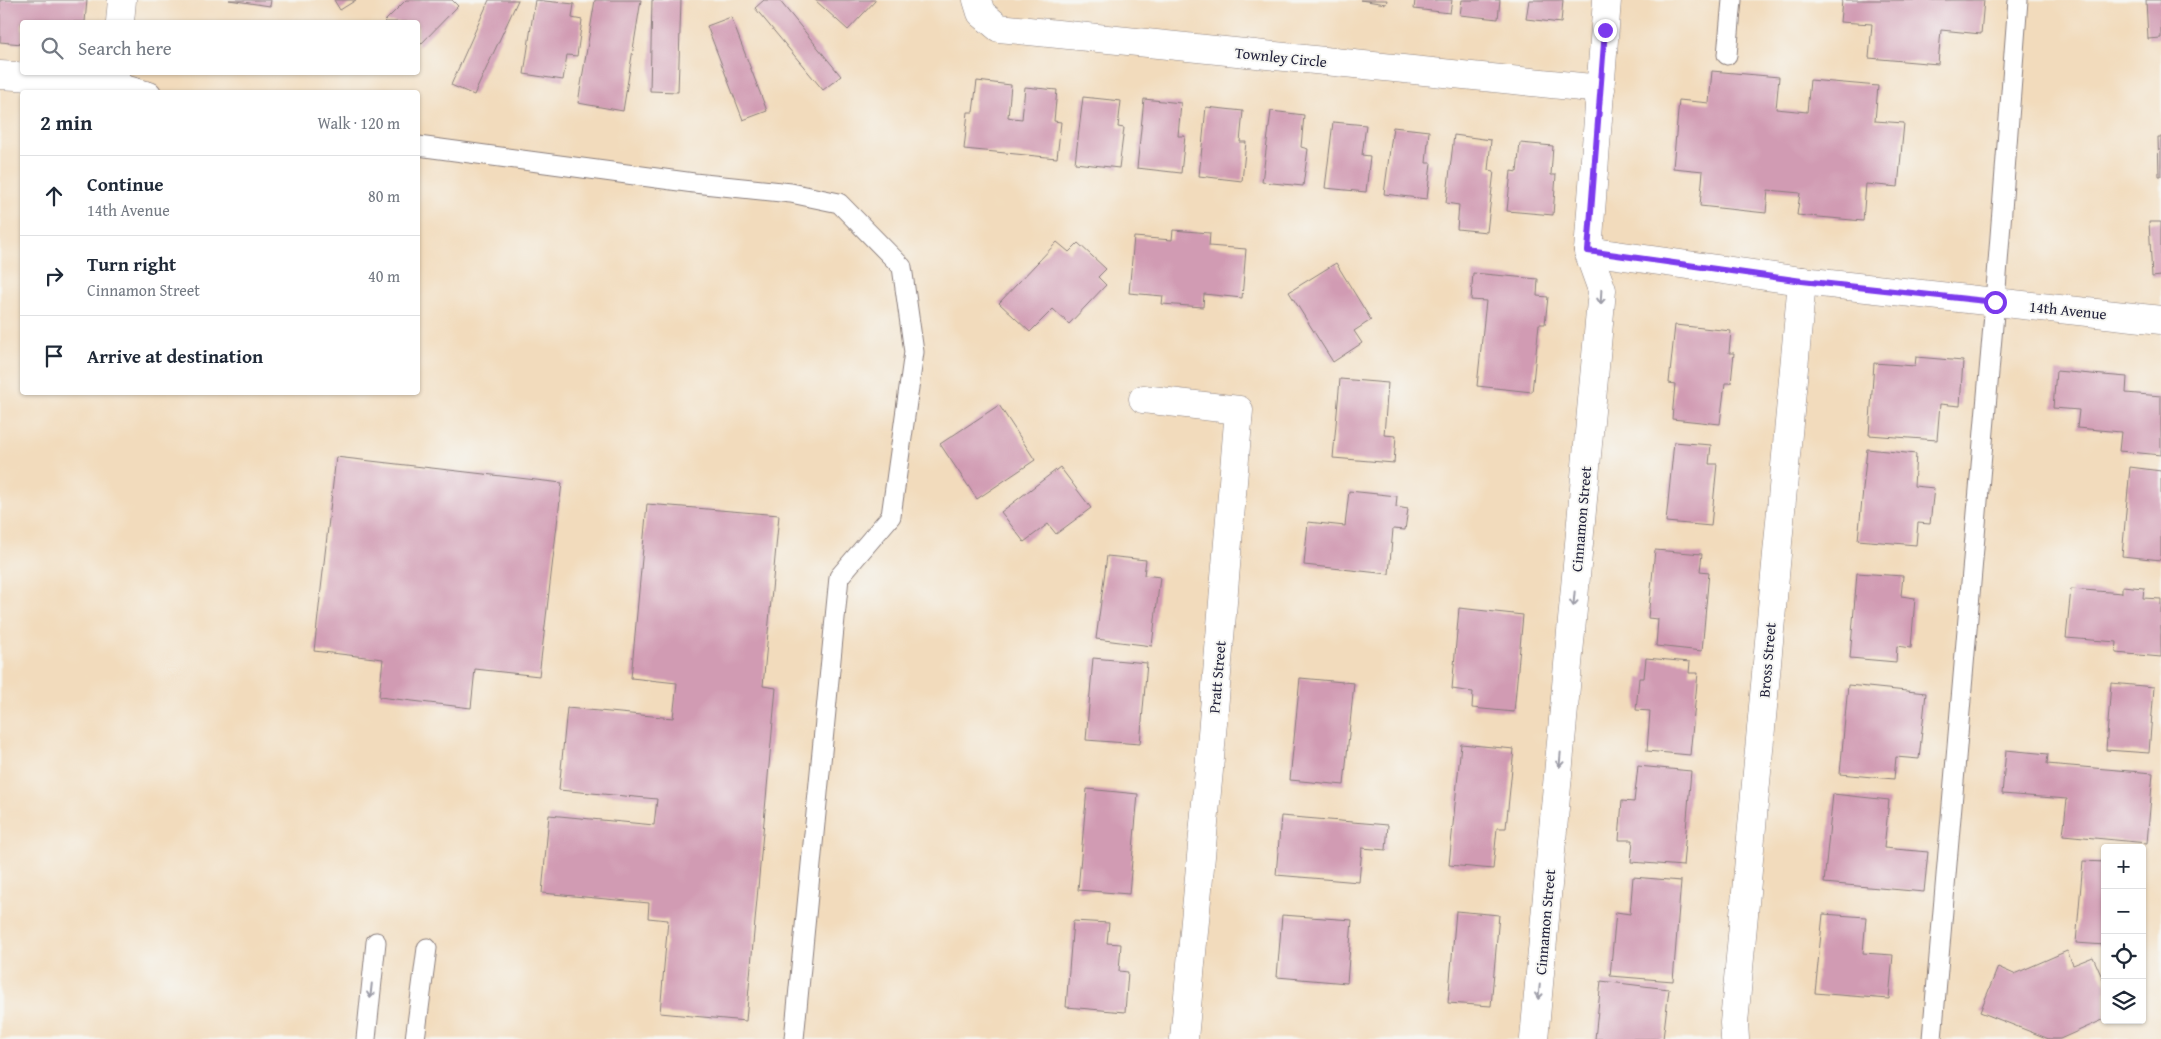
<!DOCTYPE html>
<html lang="en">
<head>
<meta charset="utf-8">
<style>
  body { margin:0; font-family:"Gentium Book Plus",serif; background:#f6f6f7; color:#1f2937 }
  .controls { position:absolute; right:15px; bottom:15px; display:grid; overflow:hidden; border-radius:5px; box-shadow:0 1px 4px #0004 }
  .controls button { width:45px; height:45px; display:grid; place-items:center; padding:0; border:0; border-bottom:1px solid #e0e1e3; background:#fff; color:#1f2937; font:25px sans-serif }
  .stop { position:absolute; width:15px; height:15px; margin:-11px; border:4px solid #7c3aed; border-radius:50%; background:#fff }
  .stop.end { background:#7c3aed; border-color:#fff; box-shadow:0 1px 5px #0008 }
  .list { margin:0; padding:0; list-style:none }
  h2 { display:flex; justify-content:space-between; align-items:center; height:65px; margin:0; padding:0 20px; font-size:21px }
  h2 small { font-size:16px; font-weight:400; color:#747a83 }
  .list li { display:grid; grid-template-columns:32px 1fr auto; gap:15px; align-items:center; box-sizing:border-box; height:80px; padding:0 20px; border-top:1px solid #e0e1e3 }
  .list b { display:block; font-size:19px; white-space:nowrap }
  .list p { margin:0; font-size:16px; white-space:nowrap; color:#747a83 }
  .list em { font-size:16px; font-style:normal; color:#747a83 }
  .icon { flex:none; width:28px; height:28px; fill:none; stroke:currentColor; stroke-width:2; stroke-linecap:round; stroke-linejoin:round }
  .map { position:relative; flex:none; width:2161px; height:1039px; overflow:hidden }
  .search { position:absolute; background:#fff; box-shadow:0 1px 4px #0004; left:20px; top:20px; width:400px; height:55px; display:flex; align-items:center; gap:12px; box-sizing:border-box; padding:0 18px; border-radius:5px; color:#747a83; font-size:19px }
  .panel { position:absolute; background:#fff; box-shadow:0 1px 4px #0004; left:20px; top:90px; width:400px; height:305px; border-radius:5px }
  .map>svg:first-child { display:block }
  .building { fill:#d19bb3 }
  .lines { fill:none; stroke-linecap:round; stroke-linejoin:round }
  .lane-casing { stroke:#8a7e7c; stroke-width:21 }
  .street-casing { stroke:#8a7e7c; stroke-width:29 }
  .lane { stroke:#fff; stroke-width:19 }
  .street { stroke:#fff; stroke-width:28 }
  .oneway { stroke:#9c9ca7 }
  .route { stroke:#7c3aed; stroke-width:6 }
  .labels { text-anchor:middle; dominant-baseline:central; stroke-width:4; stroke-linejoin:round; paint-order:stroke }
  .street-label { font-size:15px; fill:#22223b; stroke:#f6f6f2 }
</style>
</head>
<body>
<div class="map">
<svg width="2161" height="1039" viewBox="0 0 2161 1039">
  <rect width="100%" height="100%" fill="#f6f6f2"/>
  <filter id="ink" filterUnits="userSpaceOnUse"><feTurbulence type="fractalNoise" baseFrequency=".02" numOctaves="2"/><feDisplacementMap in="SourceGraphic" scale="10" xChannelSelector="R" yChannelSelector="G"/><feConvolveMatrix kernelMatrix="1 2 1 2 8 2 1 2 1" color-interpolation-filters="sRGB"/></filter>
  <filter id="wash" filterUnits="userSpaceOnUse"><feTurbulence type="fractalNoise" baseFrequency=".0096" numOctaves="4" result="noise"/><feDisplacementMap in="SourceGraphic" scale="20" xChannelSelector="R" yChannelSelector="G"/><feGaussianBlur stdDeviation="1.12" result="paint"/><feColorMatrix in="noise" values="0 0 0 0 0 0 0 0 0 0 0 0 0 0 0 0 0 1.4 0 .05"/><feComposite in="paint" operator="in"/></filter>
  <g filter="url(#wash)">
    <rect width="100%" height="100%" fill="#f2dbbc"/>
    <g id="blocks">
      <g class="building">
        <polygon points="0,0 87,0 85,22 22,22 22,44 0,42"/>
        <polygon points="229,0 271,0 270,6"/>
        <polygon points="334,0 356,0 340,10"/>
        <polygon points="406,0 452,0 458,6 418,47 418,22 384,22"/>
        <polygon points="489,0 518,0 474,95 451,85"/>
        <polygon points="535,0 574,4 572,18 582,20 577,56 567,55 563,80 524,74"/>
        <polygon points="595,0 641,0 623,111 578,103"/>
        <polygon points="652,0 681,0 678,92 650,91"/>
        <polygon points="764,0 779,0 841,76 823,90 755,8"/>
        <polygon points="815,0 876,0 848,30"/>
        <polygon points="1360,0 1387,0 1386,4"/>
        <polygon points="1415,0 1452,0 1450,13 1414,9"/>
        <polygon points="1462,0 1500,0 1498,19 1460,15"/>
        <polygon points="1529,0 1563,0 1561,23 1526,19"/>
        <polygon points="1842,0 1984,0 1981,34 1941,30 1938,64 1869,58 1872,24 1840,22"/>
        <polygon points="2146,0 2161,0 2161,38 2148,39"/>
        <polygon points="731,17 767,111 743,120 707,26"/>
        <polygon points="1712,71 1779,77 1776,109 1807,112 1810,80 1878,86 1875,121 1904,123 1898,187 1866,184 1863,221 1797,215 1800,193 1768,190 1766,213 1700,206 1703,171 1673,168 1679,100 1709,103"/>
        <polygon points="977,81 1011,85 1008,117 1013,118 1022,119 1025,87 1057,90 1054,121 1061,122 1057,158 964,149 968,112 973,112"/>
        <polygon points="1083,97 1121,101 1118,127 1124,128 1119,168 1075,163"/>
        <polygon points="1144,99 1181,103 1178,136 1185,136 1181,173 1137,168"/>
        <polygon points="1206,107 1243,111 1240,142 1246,142 1242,181 1199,176"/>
        <polygon points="1271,111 1304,115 1301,147 1308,149 1303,186 1262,182"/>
        <polygon points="1333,122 1366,125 1362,155 1370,156 1366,192 1325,188"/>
        <polygon points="1393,127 1429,131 1426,163 1431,163 1427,199 1384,194"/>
        <polygon points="1454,135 1491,140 1488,170 1494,171 1487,232 1457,229 1459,205 1446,203"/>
        <polygon points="2158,137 2161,137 2161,176 2159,176"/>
        <polygon points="1520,143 1553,146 1551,175 1556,175 1553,215 1507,211 1511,171 1517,172"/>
        <polygon points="2149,222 2161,222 2161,276 2152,277"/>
        <polygon points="1173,230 1210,233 1209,246 1246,249 1242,298 1204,294 1203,307 1162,304 1163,296 1129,293 1134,237 1172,240"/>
        <polygon points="1057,242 1069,252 1078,243 1106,269 1098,277 1106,285 1069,324 1053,309 1030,332 999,303"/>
        <polygon points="1336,263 1371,320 1354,331 1362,343 1333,362 1289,292"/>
        <polygon points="1473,273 1538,279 1537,296 1548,297 1545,324 1539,324 1532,392 1477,386 1486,301 1471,300"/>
        <polygon points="1675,325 1731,331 1729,353 1734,353 1731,383 1725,383 1720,424 1672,419 1675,384 1669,383"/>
        <polygon points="1916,357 1963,361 1960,406 1940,404 1937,440 1869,435 1874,363 1915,366"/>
        <polygon points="2056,371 2127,377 2126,393 2161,396 2161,455 2119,451 2121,432 2077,428 2079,410 2053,408"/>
        <polygon points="1340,379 1388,383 1384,435 1396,436 1394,463 1333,458"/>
        <polygon points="999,405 1035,460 977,499 940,444"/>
        <polygon points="1674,442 1711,445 1709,464 1717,464 1711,526 1666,522"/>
        <polygon points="1867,449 1916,454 1914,486 1934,488 1930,524 1918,523 1916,545 1858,540"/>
        <polygon points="336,457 562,483 539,676 475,669 471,708 379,697 383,659 314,651"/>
        <polygon points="1060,467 1091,508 1056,534 1048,524 1024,542 1001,512"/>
        <polygon points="2130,467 2161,471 2161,560 2122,556"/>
        <polygon points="1349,491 1397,496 1396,507 1408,509 1405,530 1393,529 1389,574 1304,565 1308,522 1345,526"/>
        <polygon points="647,504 779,515 763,686 776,688 746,1021 660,1013 668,920 648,918 649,903 542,893 549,815 654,825 657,799 559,790 567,708 673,718 677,683 631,678"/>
        <polygon points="1655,550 1702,554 1700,571 1709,572 1702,651 1656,646 1658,619 1648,618"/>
        <polygon points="1107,556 1146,560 1144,575 1160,577 1152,646 1096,639"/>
        <polygon points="1857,573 1903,576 1901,596 1915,598 1911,648 1897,646 1896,662 1850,658"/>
        <polygon points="2122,586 2144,588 2143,598 2161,599 2161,657 2116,653 2117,642 2066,638 2071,589 2122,593"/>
        <polygon points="1459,608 1523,615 1514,712 1472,708 1473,692 1452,689"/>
        <polygon points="1093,658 1147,663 1140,744 1086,740"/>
        <polygon points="1646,658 1690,662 1689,673 1698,673 1690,755 1647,751 1650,711 1636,710 1639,678 1644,678"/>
        <polygon points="1300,678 1354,683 1344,785 1290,780"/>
        <polygon points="2111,683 2154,687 2149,753 2106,750"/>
        <polygon points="1848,685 1926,693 1919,759 1896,757 1894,779 1840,774"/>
        <polygon points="1461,744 1514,749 1506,828 1497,828 1493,869 1449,865"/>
        <polygon points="2006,750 2048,754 2047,764 2153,773 2147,843 2063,835 2067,799 2002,794"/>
        <polygon points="1638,766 1691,771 1683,866 1631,862 1633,840 1619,840 1622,801 1634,802"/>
        <polygon points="1087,789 1138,794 1129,894 1078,890"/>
        <polygon points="1833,794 1889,800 1884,848 1928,852 1924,892 1824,883"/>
        <polygon points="1281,816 1388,825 1386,850 1362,848 1359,882 1276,875"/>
        <polygon points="2083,861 2105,862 2105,945 2076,943"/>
        <polygon points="1633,877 1681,881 1673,981 1610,976 1616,912 1630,914"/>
        <polygon points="1456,911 1499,915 1491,1006 1448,1003"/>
        <polygon points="1823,914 1866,917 1863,953 1893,955 1889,999 1815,993"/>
        <polygon points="1282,915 1352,920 1347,983 1277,977"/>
        <polygon points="1073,921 1109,923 1107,943 1121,944 1119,971 1128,972 1125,1012 1066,1007"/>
        <polygon points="2067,951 2073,965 2093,957 2105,984 2105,1019 2060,1039 2049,1039 1980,1012 1998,967 2014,974"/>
        <polygon points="1601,981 1669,989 1663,1039 1595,1039"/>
      </g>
    </g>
  </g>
  <g filter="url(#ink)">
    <use href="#blocks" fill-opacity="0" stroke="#8a7e7c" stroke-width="1"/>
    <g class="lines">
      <g class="lane-casing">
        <g id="lane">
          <polyline points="1727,55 1732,0"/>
          <polyline points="115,82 151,92"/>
          <polyline points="418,146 694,183 791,193 839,203 902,267 914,352 891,516 839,577 794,1039"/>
          <polyline points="366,1039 376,942"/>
          <polyline points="415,1039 427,948"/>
          <polyline points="1932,1039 1995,302 2018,0"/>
        </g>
      </g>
      <g class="street-casing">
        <g id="street">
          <polyline points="977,0 981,13 999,28 1601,89"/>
          <polyline points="120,22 122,0"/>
          <polyline points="0,75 115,82 115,72"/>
          <polyline points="1588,251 1802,281 2161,320"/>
          <polyline points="1143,399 1239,410 1209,770 1184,1039"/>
          <polyline points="1534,1039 1602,290 1588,251 1607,0"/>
          <polyline points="1735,1039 1734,1023 1802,281"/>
        </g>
      </g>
      <use href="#lane" class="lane"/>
      <use href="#street" class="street"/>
    </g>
    <defs><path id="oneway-shaft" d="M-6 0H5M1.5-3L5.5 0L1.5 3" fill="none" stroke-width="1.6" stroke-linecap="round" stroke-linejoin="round" transform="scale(1.25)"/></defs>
    <g class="oneway">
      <use href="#oneway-shaft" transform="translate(1601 297) rotate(93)"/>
      <use href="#oneway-shaft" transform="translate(1574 599) rotate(95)"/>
      <use href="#oneway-shaft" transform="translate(1560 760) rotate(95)"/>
      <use href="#oneway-shaft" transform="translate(371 991) rotate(96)"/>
      <use href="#oneway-shaft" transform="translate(1539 992) rotate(96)"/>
    </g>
  </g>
  <g class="lines" filter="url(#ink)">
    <polyline class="route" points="1605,30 1588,251 1802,281 1995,302"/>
  </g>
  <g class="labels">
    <g class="street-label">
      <text transform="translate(1281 57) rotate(6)">Townley Circle</text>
      <text transform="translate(2068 310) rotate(6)">14th Avenue</text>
      <text transform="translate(1581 519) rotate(-85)">Cinnamon Street</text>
      <text transform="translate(1767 660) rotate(-85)">Bross Street</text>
      <text transform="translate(1217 677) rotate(-85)">Pratt Street</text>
      <text transform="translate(1545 922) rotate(-85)">Cinnamon Street</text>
    </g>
  </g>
</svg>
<div class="controls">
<button>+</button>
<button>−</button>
<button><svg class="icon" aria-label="locate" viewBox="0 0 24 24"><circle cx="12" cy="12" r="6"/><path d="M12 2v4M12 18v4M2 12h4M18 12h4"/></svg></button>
<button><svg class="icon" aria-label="layers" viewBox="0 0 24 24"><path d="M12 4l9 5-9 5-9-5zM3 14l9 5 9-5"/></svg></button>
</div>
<div class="stop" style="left:1995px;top:302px"></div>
<div class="stop end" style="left:1605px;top:30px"></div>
<div class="search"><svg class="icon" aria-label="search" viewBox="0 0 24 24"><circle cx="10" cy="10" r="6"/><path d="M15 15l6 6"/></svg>Search here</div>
<section class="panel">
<h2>2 min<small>Walk · 120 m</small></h2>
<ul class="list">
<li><svg class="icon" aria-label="ahead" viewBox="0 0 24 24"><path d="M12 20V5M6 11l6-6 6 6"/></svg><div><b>Continue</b><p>14th Avenue</p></div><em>80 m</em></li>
<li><svg class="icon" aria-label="right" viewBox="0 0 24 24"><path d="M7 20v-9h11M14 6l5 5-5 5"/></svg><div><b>Turn right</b><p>Cinnamon Street</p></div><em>40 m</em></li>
<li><svg class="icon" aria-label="arrive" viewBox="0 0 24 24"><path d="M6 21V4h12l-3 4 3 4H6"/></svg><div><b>Arrive at destination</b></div></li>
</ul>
</section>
</div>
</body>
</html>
